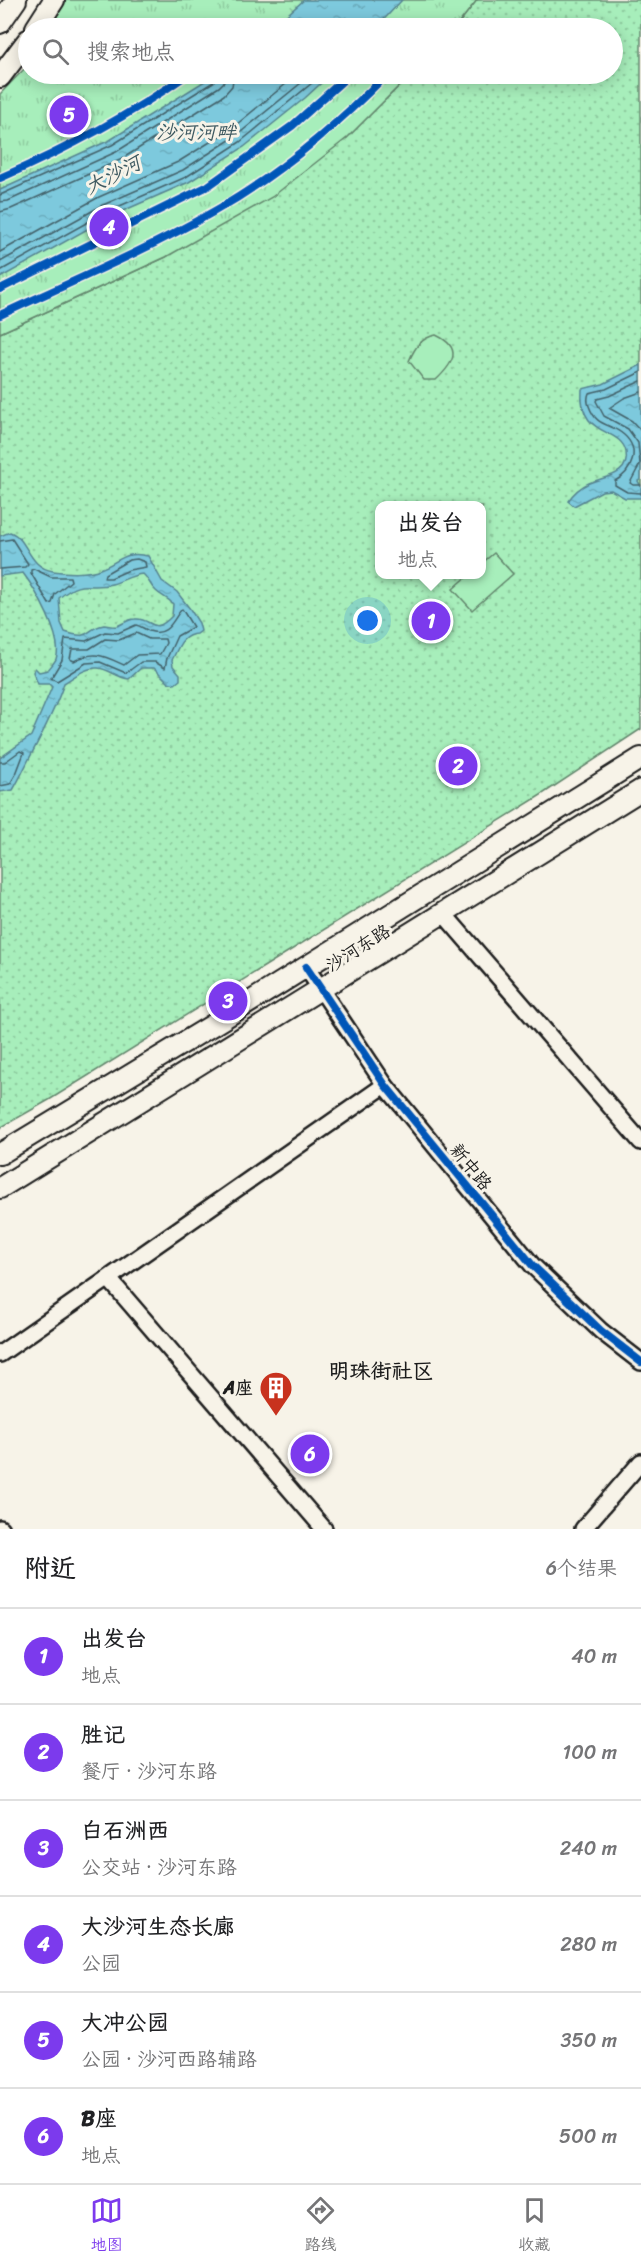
<!DOCTYPE html>
<html lang="zh">
<head>
<meta charset="utf-8">
<style>
  body { margin:0; font-family:Sriracha,"LXGW WenKai TC",sans-serif; background:#f6f6f6; color:#202124 }
  .you { position:absolute; left:368px; top:621px; width:21px; height:21px; margin:-15px; border:4px solid #fff; border-radius:50%; background:#1a73e8; box-shadow:0 0 0 9px #1a73e833 }
  .badge { display:grid; place-items:center; width:39px; height:39px; border-radius:50%; background:#7c3aed; color:#fff; font-size:20px; font-weight:700 }
  .pin { position:absolute; translate:-50% -50%; border:3px solid #fff; box-shadow:0 2px 6px #0006 }
  .popup { position:absolute; left:375px; top:501px; width:111px; height:78px; box-sizing:border-box; display:grid; place-content:center; border-radius:12px; background:#fff; filter:drop-shadow(0 2px 4px #0005); font-size:20px; white-space:nowrap; color:#757577 }
  .popup b { font-size:22px; color:#202124 }
  .popup::after { content:''; position:absolute; left:50%; top:100%; margin-left:-12px; border:12px solid transparent; border-top-color:#fff }
  .list { margin:0; padding:0; list-style:none }
  h2 { display:flex; justify-content:space-between; align-items:center; height:78px; margin:0; padding:0 24px; font-size:26px }
  h2 small { font-size:20px; font-weight:400; color:#757577 }
  .list li { display:grid; grid-template-columns:39px 1fr auto; gap:18px; align-items:center; box-sizing:border-box; height:96px; padding:0 24px; border-top:2px solid #e0e0e0 }
  .list b { display:block; font-size:22px; white-space:nowrap }
  .list p { margin:0; font-size:20px; white-space:nowrap; color:#757577 }
  .list em { font-size:20px; font-style:normal; color:#757577 }
  .icon { flex:none; width:33px; height:33px; fill:none; stroke:currentColor; stroke-width:2; stroke-linecap:round; stroke-linejoin:round }
  .map { position:relative; flex:none; width:641px; height:1529px; overflow:hidden }
  .search { position:absolute; background:#fff; box-shadow:0 3px 15px #0003; left:18px; right:18px; top:18px; height:66px; display:flex; align-items:center; gap:15px; box-sizing:border-box; padding:0 21px; border-radius:33px; color:#757577; font-size:22px }
  .sheet { height:654px; background:#fff }
  nav { display:flex; justify-content:space-around; align-items:center; box-sizing:border-box; height:84px; border-top:2px solid #e0e0e0; background:#fff; font-size:16px; color:#757577 }
  nav a { display:grid; justify-items:center; gap:3px }
  nav .on { color:#7c3aed }
  .map>svg:first-child { display:block }
  .grass { fill:url(#grass-dots); stroke:#62856c; stroke-width:1.5; fill-rule:evenodd }
  .park { fill:url(#park-tufts); stroke:#62856c; stroke-width:1.5 }
  .pitch { fill:#a7eebb; stroke:#62856c; stroke-width:1.5 }
  .water { fill:url(#water-ripples); stroke:#568490; stroke-width:1.5; fill-rule:evenodd }
  .lines { fill:none; stroke-linecap:round; stroke-linejoin:round }
  .shore { stroke:#436169; stroke-width:1.5 }
  .minor-casing { stroke:#1c1c1c; stroke-width:20 }
  .major-casing { stroke:#1c1c1c; stroke-width:24 }
  .minor { stroke:#f7f3e8; stroke-width:15 }
  .major { stroke:#f7f3e8; stroke-width:20 }
  .cycleway-casing { stroke:#f7f3e8; stroke-width:11 }
  .cycleway { stroke:#0057b8; stroke-width:8 }
  .labels { text-anchor:middle; dominant-baseline:central; stroke-width:6; stroke-linejoin:round; paint-order:stroke }
  .street-label { font-size:18px; fill:#1c1c1c; stroke:#f7f3e8 }
  .poi-label { font-size:18px; font-weight:bold; fill:#1c1c1c; stroke:#f7f3e8; text-anchor:end }
  .water-label { font-size:20px; font-style:italic; fill:#3e5960; stroke:#f7f3e8 }
  .quarter-label { font-size:21px; font-weight:bold; fill:#1c1c1c; stroke:#f7f3e8 }
</style>
</head>
<body>
<div class="map">
<svg width="641" height="1529" viewBox="0 0 641 1529">
  <defs>
    <pattern id="grass-dots" width="8" height="8" patternUnits="userSpaceOnUse" patternTransform="scale(1.5)"><rect width="8" height="8" fill="#a7eebb"/><path d="M2 2h.1M6 6h.1" fill="none" stroke="#8fcca0" stroke-width="1.8" stroke-linecap="round"/></pattern>
    <pattern id="park-tufts" width="24" height="20" patternUnits="userSpaceOnUse" patternTransform="scale(1.5)"><rect width="24" height="20" fill="#a7eebb"/><path d="M3 7l-1-3M5 7V3M7 7l1-3M15 17l-1-3M17 17v-4M19 17l1-3" fill="none" stroke="#8fcca0"/></pattern>
    <pattern id="water-ripples" width="26" height="14" patternUnits="userSpaceOnUse" patternTransform="scale(1.5)"><rect width="26" height="14" fill="#7dc9dd"/><path d="M2 4q2-2 4 0t4 0M15 11q2-2 4 0t4 0" fill="none" stroke="#6bacbd"/></pattern>
  </defs>
  <rect width="100%" height="100%" fill="#f7f3e8"/>
  <filter id="ink" filterUnits="userSpaceOnUse"><feTurbulence type="fractalNoise" baseFrequency=".0167" numOctaves="2"/><feDisplacementMap in="SourceGraphic" scale="12" xChannelSelector="R" yChannelSelector="G"/><feConvolveMatrix kernelMatrix="1 2 1 2 8 2 1 2 1" color-interpolation-filters="sRGB"/></filter>
  <g filter="url(#ink)">
    <path class="grass" d="M477,0h164v729l-100,66 -492,305 -49,28v-795l166,-76 181,-119 64,-64h201v-46h-157zM380,506h102v68h-102z"/>
    <g class="park">
      <polygon points="66,0 477,0 455,28 50,28"/>
      <polygon points="28,65 28,74 411,74 347,138 272,197 166,257 0,333 0,94"/>
    </g>
    <g class="pitch">
      <path d="M436,335c27,13 18,28 0,45h-12l-15,-19c6,-14 12,-23 27,-26z"/>
      <polygon points="494,553 513,574 472,610 453,589 469,575 482,574 482,563"/>
    </g>
    <g class="water">
      <polygon points="304,0 402,0 376,28 272,28"/>
      <polygon points="216,74 331,74 305,98 244,147 189,182 109,217 0,278 0,190 110,140"/>
      <path d="M641,365v114l-3,2 3,6v11h-16l-14,-8 -9,1 -28,15 -6,-5c5,-7 12,-14 21,-18 16,-7 41,-7 37,-31 -5,-26 -48,-13 -44,-63l21,-5z"/>
      <path d="M10,532c19,7 17,35 43,39 13,2 35,3 47,-2 20,-7 24,-19 48,-13l14,25 15,11 13,17 9,14 2,8 -4,3c-16,1 -18,13 -25,26l1,6 7,8v6l-5,4 -7,-2 -14,-14h-13l-12,11c-11,-1 -20,-10 -31,-11 -12,-1 -24,9 -34,15 -9,28 -23,52 -36,78 -5,10 -9,19 -15,29l-13,2v-34l31,-22 21,-49 -3,-3h-11l-5,-12 2,-4 4,4 9,-2c2,-3 7,-8 8,-11 8,-21 -21,-70 -33,-86l-23,3v-40zM143,574c6,5 7,12 13,17 5,5 11,6 17,13l-1,12c-20,21 -20,1 -37,3 -7,0 -12,5 -18,7 -4,1 -9,-1 -13,-1 -21,4 -11,16 -39,7l-4,-9 -2,-25c26,-21 27,-7 53,-14 11,-3 19,-9 31,-10z"/>
    </g>
    <g class="lines">
      <g class="shore">
        <polyline points="0,195 112,145 215,81 218,74"/>
        <polyline points="0,202 8,201 116,152 219,87 224,82 225,74"/>
        <polyline points="0,212 11,209 120,160 224,95 232,86 234,74"/>
        <polyline points="0,252 99,197 178,162 231,129 298,74"/>
        <polyline points="0,262 103,205 183,170 236,136 312,74"/>
        <polyline points="0,271 106,212 186,177 240,142 323,74"/>
        <path d="M641,372l-35,17 -17,4c-2,5 -2,8 0,13 8,22 20,16 35,29 17,15 8,37 -9,46v4l12,7 14,1"/>
        <polyline points="641,381 609,396 597,399 596,401 604,416 628,429 638,443 640,464 630,483 633,485 641,485"/>
        <polyline points="641,392 624,398 609,408 632,421 641,431"/>
        <polyline points="0,541 12,539 28,564 25,567 0,569"/>
        <polygon points="137,559 145,562 146,567 129,570 111,578 104,578 105,574 129,560"/>
        <polygon points="34,569 51,577 70,577 71,581 55,594 52,603 49,604 31,573 31,570"/>
        <path d="M182,609l11,18 -16,9 -10,22 -2,10 -10,-6h-14l-15,11 -26,-11 -14,1 -29,18 -6,-3 11,-18 3,-21 21,2 19,-9 13,1 18,-8c5,1 8,4 13,6 20,7 24,-13 33,-22z"/>
        <path d="M136,633l13,6h16l1,4 -6,11 -23,1 -13,10c-20,-9 -29,-15 -50,-4l-4,-2 2,-10h17l16,-10 14,1z"/>
        <polyline points="0,762 5,762 20,751 24,753 16,774 10,784 0,786"/>
      </g>
      <g class="minor-casing">
        <g id="minor">
          <polyline points="443,913 641,1142"/>
          <polyline points="306,967 385,1085 533,1266 601,1331 641,1362"/>
          <polyline points="109,1279 324,1529"/>
          <polyline points="0,1354 385,1085"/>
          <polyline points="0,1528 1,1529"/>
          <polyline points="583,1529 641,1462"/>
        </g>
      </g>
      <g class="major-casing">
        <g id="major">
          <polyline points="0,23 16,0"/>
          <polyline points="36,28 54,0"/>
          <polyline points="0,77 28,40"/>
          <polyline points="0,1154 221,1020 641,758"/>
          <polyline points="0,1188 641,790"/>
        </g>
      </g>
      <use href="#minor" class="minor"/>
      <use href="#major" class="major"/>
      <g class="cycleway-casing">
        <g id="cycleway">
          <path d="M0,178c65,-28 130,-63 188,-104"/>
          <polyline points="0,289 208,186 292,126 350,74"/>
          <path d="M0,315c71,-33 145,-64 213,-103 64,-36 123,-86 174,-138"/>
          <polyline points="306,967 385,1085 533,1266 601,1331 641,1362"/>
        </g>
      </g>
      <use href="#cycleway" class="cycleway"/>
    </g>
  </g>
  <defs>
    <g id="building-pin" transform="scale(1.725)"><path d="M0 17L-7.5 6A9.5 9.5 0 1 1 7.5 6Z" fill="#c8321e" stroke="#f7f3e8"/><path d="M-4-6H4V6H1V3H-1V6H-4ZM-2.5-4.3h1.7v1.8h-1.7ZM.8-4.3h1.7v1.8H.8ZM-2.5-1h1.7V.8h-1.7ZM.8-1h1.7V.8H.8Z" fill="#fff"/></g>
  </defs>
  <g fill-rule="evenodd">
    <use href="#building-pin" x="276" y="1388"/>
  </g>
  <g class="labels">
    <g class="street-label">
      <text transform="translate(358 948) rotate(-32)">沙河东路</text>
      <text transform="translate(471 1167) rotate(51)">新中路</text>
    </g>
    <g class="poi-label">
      <text x="253" y="1388">A座</text>
    </g>
    <g class="water-label">
      <text x="196" y="132">沙河河畔</text>
      <text transform="translate(113 175) rotate(-27)">大沙河</text>
    </g>
    <g class="quarter-label">
      <text x="381" y="1371">明珠街社区</text>
    </g>
  </g>
</svg>
<div class="you"></div>
<div class="pin badge" style="left:431px;top:621px">1</div>
<div class="popup"><b>出发台</b>地点</div>
<div class="pin badge" style="left:458px;top:766px">2</div>
<div class="pin badge" style="left:228px;top:1001px">3</div>
<div class="pin badge" style="left:109px;top:227px">4</div>
<div class="pin badge" style="left:69px;top:115px">5</div>
<div class="pin badge" style="left:310px;top:1454px">6</div>
<div class="search"><svg class="icon" aria-label="search" viewBox="0 0 24 24"><circle cx="10" cy="10" r="6"/><path d="M15 15l6 6"/></svg>搜索地点</div>
</div>
<section class="sheet">
<h2>附近<small>6个结果</small></h2>
<ul class="list">
<li><span class="badge">1</span><div><b>出发台</b><p>地点</p></div><em>40 m</em></li>
<li><span class="badge">2</span><div><b>胜记</b><p>餐厅 · 沙河东路</p></div><em>100 m</em></li>
<li><span class="badge">3</span><div><b>白石洲西</b><p>公交站 · 沙河东路</p></div><em>240 m</em></li>
<li><span class="badge">4</span><div><b>大沙河生态长廊</b><p>公园</p></div><em>280 m</em></li>
<li><span class="badge">5</span><div><b>大冲公园</b><p>公园 · 沙河西路辅路</p></div><em>350 m</em></li>
<li><span class="badge">6</span><div><b>B座</b><p>地点</p></div><em>500 m</em></li>
</ul>
</section>
<nav>
<a class="on"><svg class="icon" aria-label="map" viewBox="0 0 24 24"><path d="M3 6l6-2 6 2 6-2v14l-6 2-6-2-6 2zM9 4v14M15 6v14"/></svg>地图</a>
<a><svg class="icon" aria-label="directions" viewBox="0 0 24 24"><path d="M12 3l9 9-9 9-9-9zM9 14v-3h6M13 9l2 2-2 2"/></svg>路线</a>
<a><svg class="icon" aria-label="saved" viewBox="0 0 24 24"><path d="M7 4h10v16l-5-4-5 4z"/></svg>收藏</a>
</nav>
</body>
</html>
